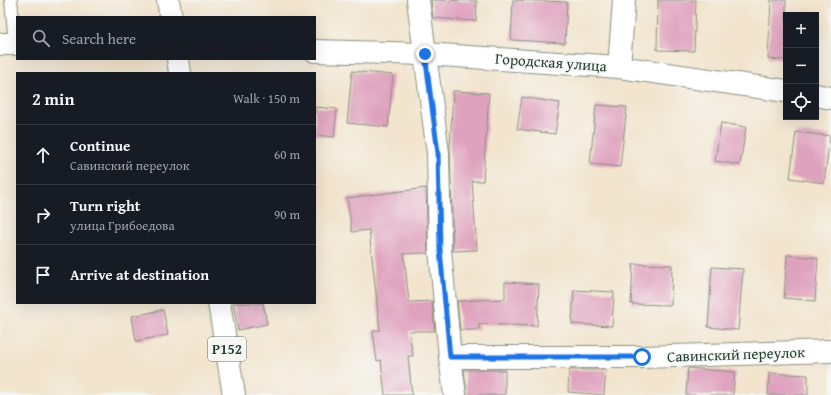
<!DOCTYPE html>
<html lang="en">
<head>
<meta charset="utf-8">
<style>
  body { margin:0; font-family:"Gentium Book Plus",serif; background:#242831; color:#f1f3f6 }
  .controls { position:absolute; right:12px; top:12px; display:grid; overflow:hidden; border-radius:0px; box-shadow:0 4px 16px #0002 }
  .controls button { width:36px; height:36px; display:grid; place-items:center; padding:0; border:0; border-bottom:1px solid #363941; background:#171b24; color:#f1f3f6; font:20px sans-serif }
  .stop { position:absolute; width:12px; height:12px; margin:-9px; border:3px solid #1a73e8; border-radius:50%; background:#fff }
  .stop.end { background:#1a73e8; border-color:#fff; box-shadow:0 1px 4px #0008 }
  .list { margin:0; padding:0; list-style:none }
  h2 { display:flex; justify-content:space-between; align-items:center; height:52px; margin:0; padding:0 16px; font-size:17px }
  h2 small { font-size:13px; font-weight:400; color:#9ea1a6 }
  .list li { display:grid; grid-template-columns:26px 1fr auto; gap:12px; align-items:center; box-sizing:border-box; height:60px; padding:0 16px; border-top:1px solid #363941 }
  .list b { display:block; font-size:15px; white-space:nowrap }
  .list p { margin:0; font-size:13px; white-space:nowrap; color:#9ea1a6 }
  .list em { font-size:13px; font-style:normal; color:#9ea1a6 }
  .icon { flex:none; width:22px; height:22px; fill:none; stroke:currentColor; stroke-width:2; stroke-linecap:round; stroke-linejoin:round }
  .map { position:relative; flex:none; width:831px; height:395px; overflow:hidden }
  .search { position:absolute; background:#171b24; box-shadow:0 4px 16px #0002; left:16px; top:16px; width:300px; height:44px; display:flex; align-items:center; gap:10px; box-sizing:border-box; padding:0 14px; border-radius:0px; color:#9ea1a6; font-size:15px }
  .panel { position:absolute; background:#171b24; box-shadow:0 4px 16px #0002; left:16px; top:72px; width:300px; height:232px; border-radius:0px }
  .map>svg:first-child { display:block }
  .building { fill:#dfa2be }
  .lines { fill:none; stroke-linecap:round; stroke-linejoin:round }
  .lane-casing { stroke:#889080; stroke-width:14 }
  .street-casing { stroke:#889080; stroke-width:24 }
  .primary-casing { stroke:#889080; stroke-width:24 }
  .lane { stroke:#fff; stroke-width:12 }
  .street { stroke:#fff; stroke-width:22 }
  .primary { stroke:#fff; stroke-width:22 }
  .route { stroke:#1a73e8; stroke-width:5 }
  .labels { text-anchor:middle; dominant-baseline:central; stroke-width:3; stroke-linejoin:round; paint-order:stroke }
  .shield { fill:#f6f6f2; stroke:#60746d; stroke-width:1 }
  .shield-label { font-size:14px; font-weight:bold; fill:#1f3d34 }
  .street-label { font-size:15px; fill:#1f3d34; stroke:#f6f6f2 }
</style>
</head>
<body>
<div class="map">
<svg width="831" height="395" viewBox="0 0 831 395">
  <rect width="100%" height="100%" fill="#f6f6f2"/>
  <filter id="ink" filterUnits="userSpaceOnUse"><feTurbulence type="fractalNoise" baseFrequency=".025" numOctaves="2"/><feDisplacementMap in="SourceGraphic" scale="8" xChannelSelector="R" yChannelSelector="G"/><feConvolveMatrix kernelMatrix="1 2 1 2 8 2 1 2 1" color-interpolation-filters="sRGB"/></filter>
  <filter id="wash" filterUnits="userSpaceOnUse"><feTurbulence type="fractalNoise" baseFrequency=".012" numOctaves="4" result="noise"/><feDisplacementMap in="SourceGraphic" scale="16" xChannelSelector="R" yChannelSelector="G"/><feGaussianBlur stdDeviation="0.9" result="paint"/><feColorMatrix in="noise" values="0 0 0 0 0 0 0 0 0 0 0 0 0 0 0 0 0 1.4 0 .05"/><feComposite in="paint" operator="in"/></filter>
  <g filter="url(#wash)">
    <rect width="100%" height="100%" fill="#f2e4cd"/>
    <g id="blocks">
      <g class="building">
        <polygon points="431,0 477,1 476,21 433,18"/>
        <polygon points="513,0 567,2 565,43 511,40"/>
        <polygon points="658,0 696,0 694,51 657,50"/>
        <polygon points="771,0 786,0 786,60 768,59"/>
        <polygon points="352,71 393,75 388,127 347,123"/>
        <polygon points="453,91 489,93 483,181 472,181 477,250 453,251 450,148"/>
        <polygon points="522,97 560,103 555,134 517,129"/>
        <polygon points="596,105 627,107 620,167 590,164"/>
        <polygon points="315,107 337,109 334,137 315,135"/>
        <polygon points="721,123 746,127 740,165 715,161"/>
        <polygon points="796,132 830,136 824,183 790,178"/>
        <polygon points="426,188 428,253 404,254 409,302 432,301 435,331 409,331 413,356 408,356 412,395 385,395 381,360 377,361 373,331 380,330 369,230 352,232 347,198"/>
        <polygon points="787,255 818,258 815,301 784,298"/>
        <polygon points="633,264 672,265 671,305 631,304"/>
        <polygon points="712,267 743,269 738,330 708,327"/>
        <polygon points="505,282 539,284 537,326 479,324 479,330 460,330 457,301 505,299"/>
        <polygon points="574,290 614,292 612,326 572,324"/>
        <polygon points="233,303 263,303 267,324 238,330"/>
        <polygon points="163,310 168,335 136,341 132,316"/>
        <polygon points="688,368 735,372 733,395 686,395"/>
        <polygon points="464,370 505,370 505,395 467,395"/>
        <polygon points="569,370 606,370 604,395 568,392"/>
        <polygon points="769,373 808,375 808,395 768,395"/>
      </g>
    </g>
  </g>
  <g filter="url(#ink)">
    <use href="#blocks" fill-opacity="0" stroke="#889080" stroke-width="1"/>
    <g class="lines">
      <g class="lane-casing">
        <polyline id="lane" points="11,0 15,44"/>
      </g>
      <g class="street-casing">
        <g id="street">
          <polyline points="418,0 438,153 440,250 450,357 455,395"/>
          <polyline points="0,44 17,44"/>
          <polyline points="315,51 425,54 619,67 786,91"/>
          <polyline points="619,67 624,0"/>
          <polyline points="816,95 831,98"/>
          <polyline points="450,357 642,357 831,351"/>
        </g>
      </g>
      <g class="primary-casing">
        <g id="primary">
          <polyline points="168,0 171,17"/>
          <polyline points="178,59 180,73"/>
          <polyline points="219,303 234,395"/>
        </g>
      </g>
      <use href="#lane" class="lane"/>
      <use href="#street" class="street"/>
      <use href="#primary" class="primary"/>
    </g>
  </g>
  <g class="lines" filter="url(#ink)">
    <polyline class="route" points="425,54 438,153 440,250 450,357 642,357"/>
  </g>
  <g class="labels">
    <rect class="shield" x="208" y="337" width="38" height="24" rx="3"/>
    <g class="shield-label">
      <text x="227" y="349">Р152</text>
    </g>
    <g class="street-label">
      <text transform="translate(551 62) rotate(4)">Городская улица</text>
      <text transform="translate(736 354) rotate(-2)">Савинский переулок</text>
    </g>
  </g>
</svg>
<div class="controls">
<button>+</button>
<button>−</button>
<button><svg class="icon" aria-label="locate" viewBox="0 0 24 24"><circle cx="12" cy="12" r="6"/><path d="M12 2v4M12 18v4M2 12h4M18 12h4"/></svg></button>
</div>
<div class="stop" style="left:642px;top:357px"></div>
<div class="stop end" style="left:425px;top:54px"></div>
<div class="search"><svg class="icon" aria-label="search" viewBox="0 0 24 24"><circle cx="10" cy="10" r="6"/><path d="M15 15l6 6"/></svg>Search here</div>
<section class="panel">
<h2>2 min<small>Walk · 150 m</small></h2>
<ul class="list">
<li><svg class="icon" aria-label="ahead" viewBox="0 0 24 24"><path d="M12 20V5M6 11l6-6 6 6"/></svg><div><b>Continue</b><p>Савинский переулок</p></div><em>60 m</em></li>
<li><svg class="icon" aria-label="right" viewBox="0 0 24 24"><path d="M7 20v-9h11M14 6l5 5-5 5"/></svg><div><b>Turn right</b><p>улица Грибоедова</p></div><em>90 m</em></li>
<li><svg class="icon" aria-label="arrive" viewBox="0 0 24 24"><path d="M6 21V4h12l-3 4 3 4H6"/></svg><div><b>Arrive at destination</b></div></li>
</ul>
</section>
</div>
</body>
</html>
